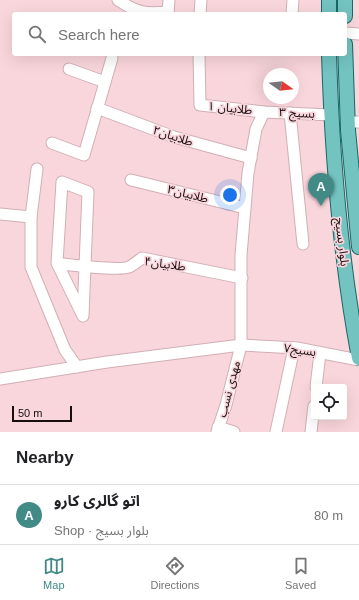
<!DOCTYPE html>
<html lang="en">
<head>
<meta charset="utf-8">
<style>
  body { margin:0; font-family:Helvetica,"Noto Sans Arabic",sans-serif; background:#f6f6f6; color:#202124 }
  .controls { position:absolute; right:12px; bottom:12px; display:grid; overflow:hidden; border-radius:4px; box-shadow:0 4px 16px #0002 }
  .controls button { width:36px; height:36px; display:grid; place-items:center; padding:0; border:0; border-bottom:1px solid #e0e0e0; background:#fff; color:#202124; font:20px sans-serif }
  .compass { position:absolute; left:263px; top:68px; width:36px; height:36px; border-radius:50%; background:#fff; box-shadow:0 4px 16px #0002; rotate:104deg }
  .scale { position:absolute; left:12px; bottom:10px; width:60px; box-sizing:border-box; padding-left:4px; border:2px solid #180d0f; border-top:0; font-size:11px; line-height:14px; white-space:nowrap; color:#180d0f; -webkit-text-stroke:3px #f9d6dc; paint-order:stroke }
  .you { position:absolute; left:230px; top:195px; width:14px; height:14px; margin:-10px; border:3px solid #fff; border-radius:50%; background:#1a73e8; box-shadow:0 0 0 6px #1a73e833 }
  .badge { display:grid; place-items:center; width:26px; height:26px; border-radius:50%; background:#428a86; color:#fff; font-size:13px; font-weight:700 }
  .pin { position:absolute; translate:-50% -33px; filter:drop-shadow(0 1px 2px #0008) }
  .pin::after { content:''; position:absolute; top:21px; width:14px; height:12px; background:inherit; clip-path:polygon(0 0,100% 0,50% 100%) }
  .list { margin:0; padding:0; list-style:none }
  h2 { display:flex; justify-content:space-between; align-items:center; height:52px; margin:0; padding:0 16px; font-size:17px }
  h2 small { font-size:13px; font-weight:400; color:#757577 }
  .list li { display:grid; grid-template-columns:26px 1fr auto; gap:12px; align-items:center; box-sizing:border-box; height:60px; padding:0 16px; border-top:1px solid #e0e0e0 }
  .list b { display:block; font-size:15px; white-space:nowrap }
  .list p { margin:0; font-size:13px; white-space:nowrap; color:#757577 }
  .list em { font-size:13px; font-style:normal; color:#757577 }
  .icon { flex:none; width:22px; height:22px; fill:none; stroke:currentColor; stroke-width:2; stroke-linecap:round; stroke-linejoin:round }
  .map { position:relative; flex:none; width:359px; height:432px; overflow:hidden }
  .search { position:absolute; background:#fff; box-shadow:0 4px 16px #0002; left:12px; right:12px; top:12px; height:44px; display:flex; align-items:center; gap:10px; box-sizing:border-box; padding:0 14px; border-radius:4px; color:#757577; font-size:15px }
  .sheet { height:112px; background:#fff }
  nav { display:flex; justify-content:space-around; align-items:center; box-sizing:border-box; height:56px; border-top:1px solid #e0e0e0; background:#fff; font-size:11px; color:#757577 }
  nav a { display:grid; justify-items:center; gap:2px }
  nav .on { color:#428a86 }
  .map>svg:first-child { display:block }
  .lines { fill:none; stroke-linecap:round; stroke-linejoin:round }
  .minor-casing { stroke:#d0afb5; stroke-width:13 }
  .major-casing { stroke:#166967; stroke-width:16 }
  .minor { stroke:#fff; stroke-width:11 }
  .major { stroke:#73c3c1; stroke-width:14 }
  .labels { text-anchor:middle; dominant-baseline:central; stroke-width:3.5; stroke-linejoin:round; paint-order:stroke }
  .street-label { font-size:12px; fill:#180d0f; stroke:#f9d6dc }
</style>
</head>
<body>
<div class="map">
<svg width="359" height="432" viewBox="0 0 359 432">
  <rect width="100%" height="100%" fill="#f9d6dc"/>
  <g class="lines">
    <g class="minor-casing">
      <g id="minor">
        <path d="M118,0c19,13 27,14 50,12l1,2"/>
        <polyline points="168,12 169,0"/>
        <polyline points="200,14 201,0"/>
        <polyline points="292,14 293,0"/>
        <polyline points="345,33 359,34"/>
        <polyline points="199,54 200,105 264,112 331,115"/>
        <polyline points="69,69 105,82"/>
        <polyline points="97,108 174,137 251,158"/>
        <polyline points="290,113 303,244"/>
        <polyline points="348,122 359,122"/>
        <polyline points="52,143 84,155 112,58"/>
        <polyline points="37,169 31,217 31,267 65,350 77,367"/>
        <polyline points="131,180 245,208"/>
        <polyline points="0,214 31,217"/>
        <path d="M57,263l26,53 5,-124 -26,-10 -5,81c12,2 62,8 72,4 4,-2 9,-6 13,-9l100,20"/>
        <polyline points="0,379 107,362 241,345 297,348 359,360"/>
        <polyline points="316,387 320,353"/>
        <polyline points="218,427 234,432"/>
        <polyline points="217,432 226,405 241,345 241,255 248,173 256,129 264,112"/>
        <polyline points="276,432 294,348"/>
        <polyline points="311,432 314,406"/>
      </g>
    </g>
    <g class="major-casing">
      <g id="major">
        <polyline points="329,14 329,0"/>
        <polyline points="345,16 345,0"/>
        <polyline points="345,44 348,130 359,247"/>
        <path d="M329,54c3,102 11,203 30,304"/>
      </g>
    </g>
    <use href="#minor" class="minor"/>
    <use href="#major" class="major"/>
  </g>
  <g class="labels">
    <g class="street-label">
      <text transform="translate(230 108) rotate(6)">طلابیان ۱</text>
      <text transform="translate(297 113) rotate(3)">بسیج ۳</text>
      <text transform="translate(173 136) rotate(18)">طلابیان۲</text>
      <text transform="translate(188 194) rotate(14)">طلابیان۳</text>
      <text transform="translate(342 242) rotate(83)">بلوار بسیج</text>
      <text transform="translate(165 264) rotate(8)">طلابیان۴</text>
      <text transform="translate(300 350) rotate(8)">بسیج۷</text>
      <text transform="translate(229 389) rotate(-75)">مهدی نسب</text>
    </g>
  </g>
</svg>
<div class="controls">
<button><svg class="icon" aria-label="locate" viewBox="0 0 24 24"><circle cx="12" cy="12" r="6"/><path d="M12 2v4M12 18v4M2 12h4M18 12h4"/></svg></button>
</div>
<svg class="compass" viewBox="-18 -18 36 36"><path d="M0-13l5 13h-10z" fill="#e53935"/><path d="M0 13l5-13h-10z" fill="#757577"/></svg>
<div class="scale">50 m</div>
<div class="you"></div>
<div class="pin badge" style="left:321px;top:206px">A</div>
<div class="search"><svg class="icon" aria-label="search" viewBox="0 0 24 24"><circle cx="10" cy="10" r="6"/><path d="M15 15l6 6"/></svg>Search here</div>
</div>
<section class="sheet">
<h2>Nearby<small></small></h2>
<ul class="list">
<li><span class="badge">A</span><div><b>اتو گالری کارو</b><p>Shop · بلوار بسیج</p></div><em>80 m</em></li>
</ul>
</section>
<nav>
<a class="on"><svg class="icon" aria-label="map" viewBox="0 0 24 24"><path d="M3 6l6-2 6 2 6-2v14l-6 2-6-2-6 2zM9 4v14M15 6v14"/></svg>Map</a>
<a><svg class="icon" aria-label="directions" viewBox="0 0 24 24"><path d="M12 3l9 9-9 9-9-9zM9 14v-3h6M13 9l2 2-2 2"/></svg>Directions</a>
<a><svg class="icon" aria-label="saved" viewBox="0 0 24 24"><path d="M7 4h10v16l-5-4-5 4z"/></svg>Saved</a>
</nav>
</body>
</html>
